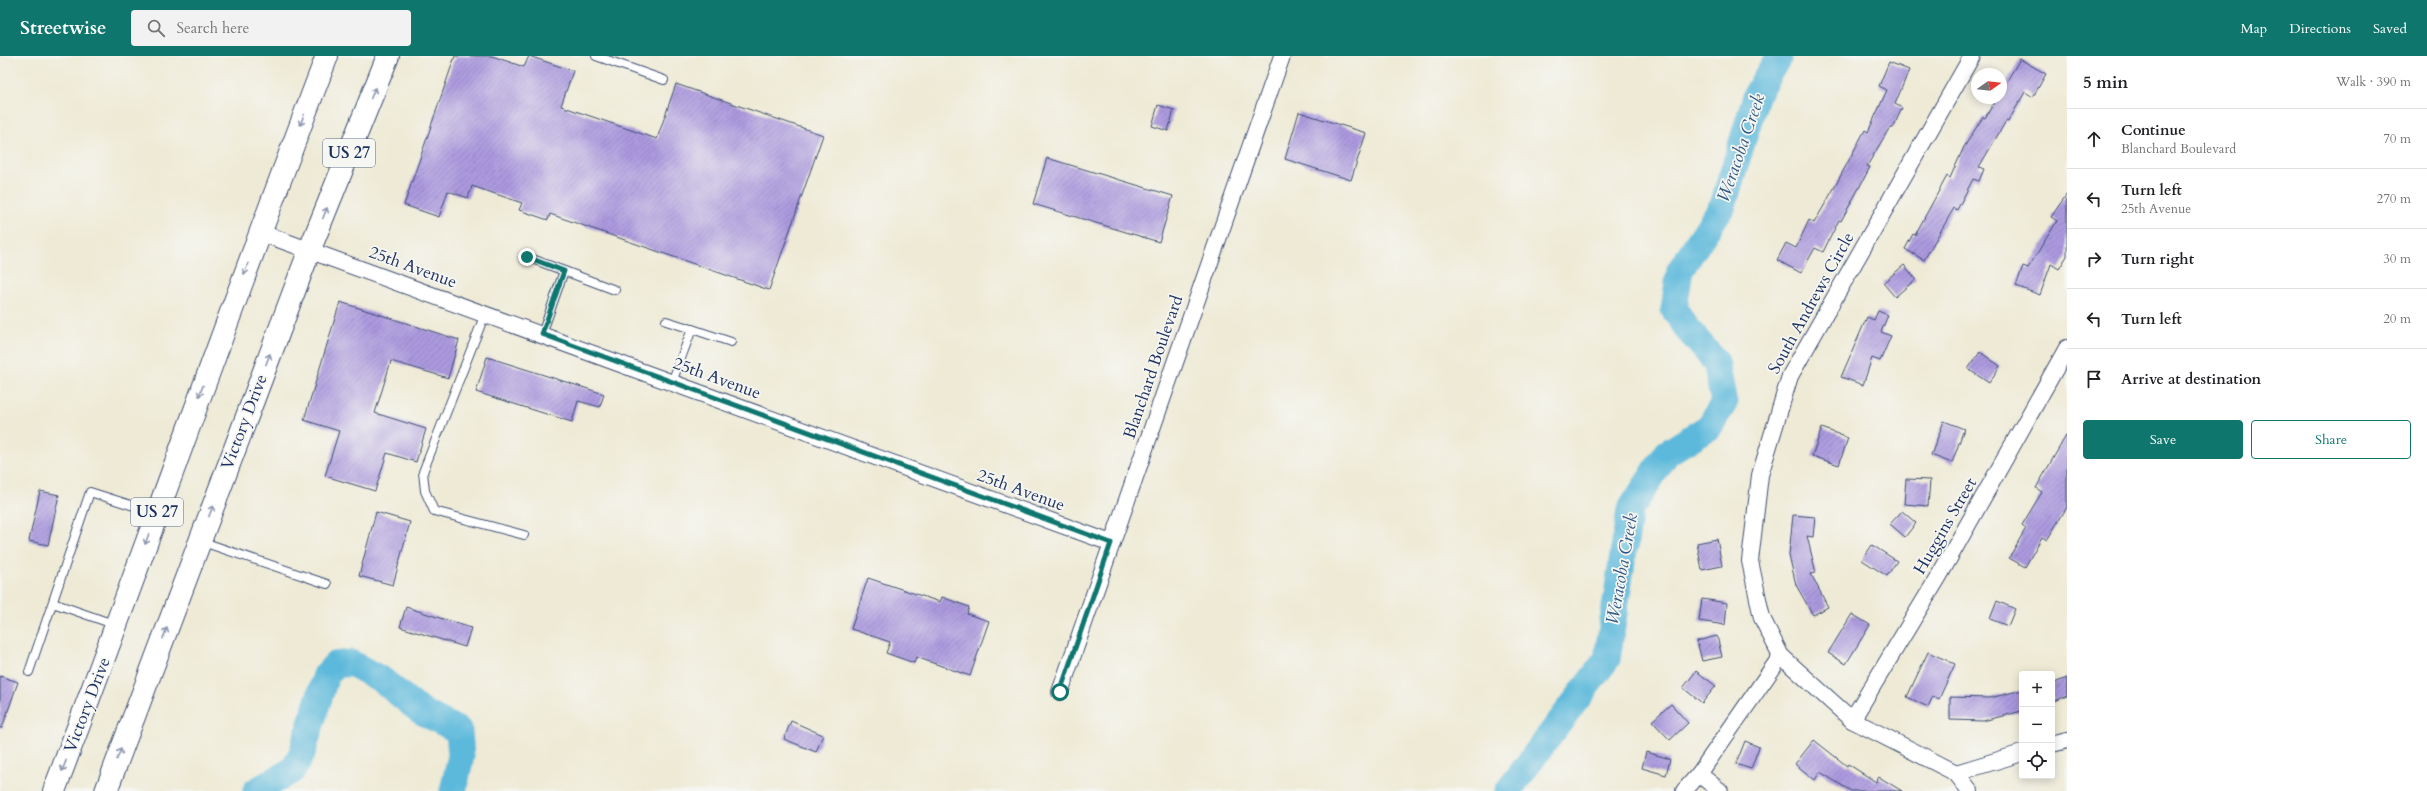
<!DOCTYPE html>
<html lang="en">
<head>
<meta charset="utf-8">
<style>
  body { margin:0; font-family:Cardo,serif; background:#f2f2f2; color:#202124 }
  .controls { position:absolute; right:12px; bottom:12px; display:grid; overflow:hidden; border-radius:4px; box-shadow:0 2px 10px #0003 }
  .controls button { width:36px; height:36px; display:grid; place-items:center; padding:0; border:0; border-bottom:1px solid #e0e0e0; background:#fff; color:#202124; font:20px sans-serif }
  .compass { position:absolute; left:1971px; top:12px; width:36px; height:36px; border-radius:50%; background:#fff; box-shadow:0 2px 10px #0003; rotate:76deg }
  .stop { position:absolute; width:12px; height:12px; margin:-9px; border:3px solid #0f766e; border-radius:50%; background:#fff }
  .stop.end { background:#0f766e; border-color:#fff; box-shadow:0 1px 4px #0008 }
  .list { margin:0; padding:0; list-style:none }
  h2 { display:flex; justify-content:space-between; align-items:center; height:52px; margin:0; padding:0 16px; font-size:17px }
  h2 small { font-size:13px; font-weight:400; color:#757577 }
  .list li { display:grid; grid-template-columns:26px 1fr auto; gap:12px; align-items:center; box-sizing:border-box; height:60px; padding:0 16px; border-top:1px solid #e0e0e0 }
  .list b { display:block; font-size:15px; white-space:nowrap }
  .list p { margin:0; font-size:13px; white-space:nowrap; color:#757577 }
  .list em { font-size:13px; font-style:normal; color:#757577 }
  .actions { display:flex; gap:8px; padding:12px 16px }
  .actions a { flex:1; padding:9px 0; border:1px solid #0f766e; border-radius:4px; text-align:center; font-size:14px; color:#0f766e }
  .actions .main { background:#0f766e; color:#fff }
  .icon { flex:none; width:22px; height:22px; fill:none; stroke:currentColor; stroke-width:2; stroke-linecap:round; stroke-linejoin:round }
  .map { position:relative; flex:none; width:2067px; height:735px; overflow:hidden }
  header { display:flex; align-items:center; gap:24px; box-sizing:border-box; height:56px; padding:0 20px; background:#0f766e; color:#fff }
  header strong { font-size:19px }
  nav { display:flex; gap:22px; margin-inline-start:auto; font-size:14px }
  .search { width:280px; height:36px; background:#f2f2f2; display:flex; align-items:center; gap:10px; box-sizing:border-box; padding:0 14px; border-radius:4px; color:#757577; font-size:15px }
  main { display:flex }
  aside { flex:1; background:#fff }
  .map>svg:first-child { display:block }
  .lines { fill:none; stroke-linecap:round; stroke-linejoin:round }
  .river { stroke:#5db9db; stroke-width:27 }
  .building { fill:url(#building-hatch) }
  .service-casing { stroke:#3b4b70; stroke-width:10 }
  .minor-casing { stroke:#3b4b70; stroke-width:18 }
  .trunk-casing { stroke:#3b4b70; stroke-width:24 }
  .service { stroke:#fff; stroke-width:8 }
  .minor { stroke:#fff; stroke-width:16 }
  .trunk { stroke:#fff; stroke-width:22 }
  .oneway { stroke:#8d97ae }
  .route { stroke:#0f766e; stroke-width:5 }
  .labels { text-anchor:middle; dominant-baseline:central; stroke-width:3.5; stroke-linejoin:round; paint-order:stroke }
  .shield { fill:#f6f6f2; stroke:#5d6b8a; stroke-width:1 }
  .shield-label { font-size:16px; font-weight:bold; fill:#1b2f5e }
  .street-label { font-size:17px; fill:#1b2f5e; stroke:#f6f6f2 }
  .water-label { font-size:18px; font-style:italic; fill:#2f5884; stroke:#f6f6f2 }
</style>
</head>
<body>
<header>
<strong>Streetwise</strong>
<div class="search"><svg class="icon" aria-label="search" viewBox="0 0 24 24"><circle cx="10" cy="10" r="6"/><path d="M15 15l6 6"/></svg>Search here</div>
<nav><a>Map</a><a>Directions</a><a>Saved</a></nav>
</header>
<main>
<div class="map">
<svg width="2067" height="735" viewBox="0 0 2067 735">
  <defs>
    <pattern id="building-hatch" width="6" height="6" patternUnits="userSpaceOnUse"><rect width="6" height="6" fill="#ac9adf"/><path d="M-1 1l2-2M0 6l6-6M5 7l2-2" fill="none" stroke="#8b7eb8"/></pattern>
  </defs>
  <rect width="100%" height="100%" fill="#f6f6f2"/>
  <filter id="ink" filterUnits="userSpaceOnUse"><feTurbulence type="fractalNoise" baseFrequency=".025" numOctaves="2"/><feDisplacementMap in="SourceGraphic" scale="8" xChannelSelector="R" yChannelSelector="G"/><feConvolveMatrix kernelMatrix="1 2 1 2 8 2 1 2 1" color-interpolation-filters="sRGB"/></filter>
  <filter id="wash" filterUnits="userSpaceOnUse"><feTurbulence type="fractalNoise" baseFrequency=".012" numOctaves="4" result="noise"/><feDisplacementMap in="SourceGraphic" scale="16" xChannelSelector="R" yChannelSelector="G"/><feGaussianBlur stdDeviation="0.9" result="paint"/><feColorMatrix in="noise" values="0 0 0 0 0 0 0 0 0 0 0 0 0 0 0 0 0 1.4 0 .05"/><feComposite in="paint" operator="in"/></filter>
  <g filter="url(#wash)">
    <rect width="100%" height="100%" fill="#eeead5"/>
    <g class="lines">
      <g class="river">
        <polyline points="256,735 293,714 302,697 326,619 335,609 351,607 382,624 419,654 459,675 461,700 453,735"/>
        <polyline points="1508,735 1607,603 1630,454 1667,397 1709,371 1724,347 1716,306 1688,274 1674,253 1680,214 1723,149 1757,37 1779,0"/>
      </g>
    </g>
    <g id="blocks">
      <g class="building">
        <polygon points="455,0 492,0 524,11 529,0 573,15 561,50 657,83 676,28 823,79 769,234 550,158 548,164 519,154 522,147 472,130 468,142 448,135 439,161 404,149"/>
        <polygon points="2020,3 2046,18 2033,41 2025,36 2008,66 2006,65 1979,111 1984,113 1979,125 1973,123 1957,154 1954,152 1924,204 1905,193 1913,178 1915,179 1947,120 1950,122 1964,91 1983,61 1985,62 1997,42 2001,42 2001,35"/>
        <polygon points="1889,6 1909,14 1895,48 1902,52 1893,72 1890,71 1867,110 1870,111 1859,132 1841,165 1839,164 1823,196 1815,192 1801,217 1777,204 1786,187 1796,192 1809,164 1814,167 1833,134 1865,74 1868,76 1887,34 1879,30"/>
        <polygon points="1158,49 1174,54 1168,75 1152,70"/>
        <polygon points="1299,56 1366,77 1351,124 1285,103"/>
        <polygon points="1047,102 1173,140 1159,186 1033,148"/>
        <polygon points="2067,138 2067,200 2059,213 2051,208 2040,239 2016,230 2023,210 2028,212 2057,165 2051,161"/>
        <polygon points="1904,209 1916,223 1895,241 1883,227"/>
        <polygon points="340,246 459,284 448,322 391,305 375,357 426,373 416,406 387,397 375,435 325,420 339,375 304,364"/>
        <polygon points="1878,255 1888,259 1881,276 1891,280 1880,305 1872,302 1863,329 1841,321 1867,261 1874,264"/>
        <polygon points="1980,296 2000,310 1989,327 1968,313"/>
        <polygon points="487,301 604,338 600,351 578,345 572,366 476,336"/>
        <polygon points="1944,365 1964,373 1952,407 1931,399"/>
        <polygon points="1822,372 1848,382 1839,409 1812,400"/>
        <polygon points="2067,378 2067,451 2047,484 2042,481 2025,511 2009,502 2026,472 2022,469 2042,436 2036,432"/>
        <polygon points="1906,423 1930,424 1928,450 1904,448"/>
        <polygon points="40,435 59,439 48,489 29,485"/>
        <polygon points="1902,455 1916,467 1905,481 1890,468"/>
        <polygon points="376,456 410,466 393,529 359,520"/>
        <polygon points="1793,459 1815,461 1813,481 1807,480 1816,517 1811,518 1828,551 1813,559 1796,529 1789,499"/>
        <polygon points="1717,483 1722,510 1702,514 1697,487"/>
        <polygon points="1872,489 1897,505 1887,520 1862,504"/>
        <polygon points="868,522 940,546 942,541 969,551 967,558 989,565 970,620 916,601 914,607 886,597 890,586 851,573"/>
        <polygon points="1702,543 1727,547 1725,569 1699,565"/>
        <polygon points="1997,545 2015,553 2008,570 1990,563"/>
        <polygon points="406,551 471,572 465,591 400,571"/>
        <polygon points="1852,558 1870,569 1846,608 1828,597"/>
        <polygon points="1717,580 1722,601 1702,605 1697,585"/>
        <polygon points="1928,596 1955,608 1939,643 1933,640 1928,651 1907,641"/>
        <polygon points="1696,615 1716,630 1702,647 1683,632"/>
        <polygon points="0,620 18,626 2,672 0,672"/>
        <polygon points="2067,622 2067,640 2052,646 2052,628"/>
        <polygon points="2022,634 2022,655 1983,665 1950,664 1950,641 1990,642"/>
        <polygon points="1671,648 1688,667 1670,684 1652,665"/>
        <polygon points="791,665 823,679 816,696 784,683"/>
        <polygon points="1814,684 1847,710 1848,708 1876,726 1879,721 1902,735 1851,735 1820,716 1815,724 1795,708"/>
        <polygon points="1745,685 1759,691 1751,713 1736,708"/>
        <polygon points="1646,696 1670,703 1666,719 1642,712"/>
      </g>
    </g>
  </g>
  <g filter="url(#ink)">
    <use href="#blocks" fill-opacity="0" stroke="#3b4b70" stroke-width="1"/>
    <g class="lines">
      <g class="service-casing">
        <g id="service">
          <polyline points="596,0 664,24"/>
          <polyline points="527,201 615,234"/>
          <polyline points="485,258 423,416 425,435 434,455 524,479"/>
          <polyline points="666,265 692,273"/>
          <polyline points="542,278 564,215"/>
          <polyline points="672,326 692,273 731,286"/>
          <polyline points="200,485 327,528"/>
          <polyline points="53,547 116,569"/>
          <polyline points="29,616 90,436 156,457"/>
        </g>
      </g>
      <g class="minor-casing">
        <g id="minor">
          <polyline points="259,176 1111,487"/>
          <polyline points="1060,636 1282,0"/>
          <polyline points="1852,664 1939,520 2067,292"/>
          <polyline points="2052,688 2067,684"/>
          <polyline points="1956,717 2022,697"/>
          <polyline points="1699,718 1720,735"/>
          <polyline points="1684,735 1699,718 1781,600"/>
          <polyline points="1970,735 1956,717 1852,664 1781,600 1762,562 1750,505 1760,419 1790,320 1972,0"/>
        </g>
      </g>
      <g class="trunk-casing">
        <g id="trunk">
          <path d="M54,735c93,-244 179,-491 273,-735"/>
          <polyline points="106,735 310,193 388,0"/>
        </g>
      </g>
      <use href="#service" class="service"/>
      <use href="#minor" class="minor"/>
      <use href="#trunk" class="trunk"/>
    </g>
    <defs><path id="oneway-shaft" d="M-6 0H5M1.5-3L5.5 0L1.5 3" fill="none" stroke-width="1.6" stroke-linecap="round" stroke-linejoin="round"/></defs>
    <g class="oneway">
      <use href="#oneway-shaft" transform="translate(373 37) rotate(-68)"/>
      <use href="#oneway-shaft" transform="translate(302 64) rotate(111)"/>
      <use href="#oneway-shaft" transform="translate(325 157) rotate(-68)"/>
      <use href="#oneway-shaft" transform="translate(246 213) rotate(110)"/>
      <use href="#oneway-shaft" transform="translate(268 303) rotate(-69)"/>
      <use href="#oneway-shaft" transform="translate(201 335) rotate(110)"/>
      <use href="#oneway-shaft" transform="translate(211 455) rotate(-69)"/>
      <use href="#oneway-shaft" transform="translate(147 483) rotate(109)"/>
      <use href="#oneway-shaft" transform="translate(165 577) rotate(-69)"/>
      <use href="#oneway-shaft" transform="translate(119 698) rotate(-69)"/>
      <use href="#oneway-shaft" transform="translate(64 710) rotate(111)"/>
    </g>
  </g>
  <g class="lines" filter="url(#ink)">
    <polyline class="route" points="527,201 564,215 542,278 1111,487 1060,636"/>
  </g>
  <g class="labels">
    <g class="shield">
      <rect x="323" y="83" width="52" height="28" rx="3"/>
      <rect x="131" y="442" width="52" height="28" rx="3"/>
    </g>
    <g class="shield-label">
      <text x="349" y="97">US 27</text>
      <text x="157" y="456">US 27</text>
    </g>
    <g class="street-label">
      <text transform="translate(413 211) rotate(20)">25th Avenue</text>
      <text transform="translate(1811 247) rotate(-61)">South Andrews Circle</text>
      <text transform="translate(1153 311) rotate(-71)">Blanchard Boulevard</text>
      <text transform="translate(717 322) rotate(20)">25th Avenue</text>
      <text transform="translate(244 366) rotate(-69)">Victory Drive</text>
      <text transform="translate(1021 434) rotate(20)">25th Avenue</text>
      <text transform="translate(1945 470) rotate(-60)">Huggins Street</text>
      <text transform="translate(87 649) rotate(-69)">Victory Drive</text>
    </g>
    <g class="water-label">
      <text transform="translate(1741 92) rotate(-71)">Weracoba Creek</text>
      <text transform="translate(1622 513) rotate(-80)">Weracoba Creek</text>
    </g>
  </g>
</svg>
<div class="controls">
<button>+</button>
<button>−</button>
<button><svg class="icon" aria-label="locate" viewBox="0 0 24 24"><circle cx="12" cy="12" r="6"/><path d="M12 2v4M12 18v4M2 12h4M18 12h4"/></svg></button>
</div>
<svg class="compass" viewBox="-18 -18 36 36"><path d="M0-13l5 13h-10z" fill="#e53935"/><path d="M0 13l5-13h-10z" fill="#757577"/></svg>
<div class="stop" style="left:1060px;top:636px"></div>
<div class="stop end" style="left:527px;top:201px"></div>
</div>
<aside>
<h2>5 min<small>Walk · 390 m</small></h2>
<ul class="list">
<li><svg class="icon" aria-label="ahead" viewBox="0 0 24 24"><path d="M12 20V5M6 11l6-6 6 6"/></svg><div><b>Continue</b><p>Blanchard Boulevard</p></div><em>70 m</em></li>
<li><svg class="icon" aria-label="left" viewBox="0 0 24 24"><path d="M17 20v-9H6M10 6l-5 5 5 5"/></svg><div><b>Turn left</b><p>25th Avenue</p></div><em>270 m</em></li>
<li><svg class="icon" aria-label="right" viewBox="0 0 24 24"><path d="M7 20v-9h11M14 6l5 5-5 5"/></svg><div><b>Turn right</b></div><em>30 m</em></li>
<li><svg class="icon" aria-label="left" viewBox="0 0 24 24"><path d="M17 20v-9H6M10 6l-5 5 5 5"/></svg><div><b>Turn left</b></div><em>20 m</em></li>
<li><svg class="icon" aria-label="arrive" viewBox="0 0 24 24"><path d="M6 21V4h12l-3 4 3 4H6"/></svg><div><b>Arrive at destination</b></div></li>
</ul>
<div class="actions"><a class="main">Save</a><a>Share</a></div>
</aside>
</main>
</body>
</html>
